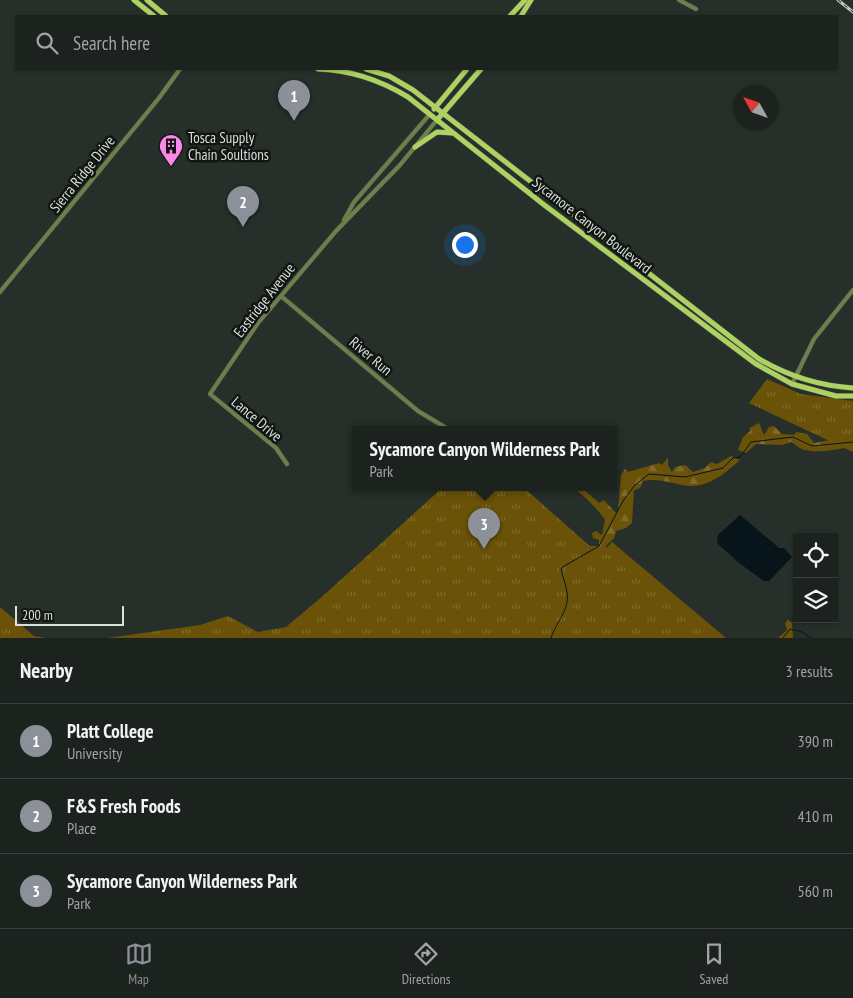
<!DOCTYPE html>
<html lang="en">
<head>
<meta charset="utf-8">
<style>
  body { margin:0; font-family:"PT Sans Narrow",sans-serif; background:#292f2c; color:#f1f3f6 }
  .controls { position:absolute; right:15px; bottom:15px; display:grid; overflow:hidden; border-radius:0px; box-shadow:0 1px 4px #0004 }
  .controls button { width:45px; height:45px; display:grid; place-items:center; padding:0; border:0; border-bottom:1px solid #3a403d; background:#1c231f; color:#f1f3f6; font:25px sans-serif }
  .compass { position:absolute; left:733px; top:85px; width:45px; height:45px; border-radius:50%; background:#1c231f; box-shadow:0 1px 4px #0004; rotate:310deg }
  .scale { position:absolute; left:15px; bottom:12px; width:109px; box-sizing:border-box; padding-left:5px; border:2px solid #d9dfdb; border-top:0; font-size:14px; line-height:18px; white-space:nowrap; color:#d9dfdb; -webkit-text-stroke:4px #121613; paint-order:stroke }
  .you { position:absolute; left:464px; top:244px; width:18px; height:18px; margin:-12px; border:4px solid #fff; border-radius:50%; background:#1a73e8; box-shadow:0 0 0 8px #1a73e833 }
  .badge { display:grid; place-items:center; width:32px; height:32px; border-radius:50%; background:#8c9099; color:#fff; font-size:16px; font-weight:700 }
  .pin { position:absolute; translate:-50% -41px; filter:drop-shadow(0 1px 2px #0008) }
  .pin::after { content:''; position:absolute; top:26px; width:18px; height:15px; background:inherit; clip-path:polygon(0 0,100% 0,50% 100%) }
  .popup { position:absolute; left:352px; top:426px; width:265px; height:65px; box-sizing:border-box; display:grid; place-content:center; border-radius:0px; background:#1c231f; filter:drop-shadow(0 1px 4px #0005); font-size:16px; white-space:nowrap; color:#a0a4a4 }
  .popup b { font-size:19px; color:#f1f3f6 }
  .popup::after { content:''; position:absolute; left:50%; top:100%; margin-left:-10px; border:10px solid transparent; border-top-color:#1c231f }
  .list { margin:0; padding:0; list-style:none }
  h2 { display:flex; justify-content:space-between; align-items:center; height:65px; margin:0; padding:0 20px; font-size:21px }
  h2 small { font-size:16px; font-weight:400; color:#a0a4a4 }
  .list li { display:grid; grid-template-columns:32px 1fr auto; gap:15px; align-items:center; box-sizing:border-box; height:75px; padding:0 20px; border-top:1px solid #3a403d }
  .list b { display:block; font-size:19px; white-space:nowrap }
  .list p { margin:0; font-size:16px; white-space:nowrap; color:#a0a4a4 }
  .list em { font-size:16px; font-style:normal; color:#a0a4a4 }
  .icon { flex:none; width:28px; height:28px; fill:none; stroke:currentColor; stroke-width:2; stroke-linecap:round; stroke-linejoin:round }
  .map { position:relative; flex:none; width:853px; height:638px; overflow:hidden }
  .search { position:absolute; background:#1c231f; box-shadow:0 1px 4px #0004; left:15px; right:15px; top:15px; height:55px; display:flex; align-items:center; gap:12px; box-sizing:border-box; padding:0 18px; border-radius:0px; color:#a0a4a4; font-size:19px }
  .sheet { height:290px; background:#1c231f }
  nav { display:flex; justify-content:space-around; align-items:center; box-sizing:border-box; height:70px; border-top:1px solid #3a403d; background:#1c231f; font-size:14px; color:#a0a4a4 }
  nav a { display:grid; justify-items:center; gap:2px }
  nav .on { color:#8c9099 }
  .map>svg:first-child { display:block }
  .forest { fill:url(#forest-firs) }
  .park { fill:url(#park-tufts) }
  .water { fill:#07141a }
  .lines { fill:none; stroke-linecap:round; stroke-linejoin:round }
  .stream { stroke:#07141a; stroke-width:1 }
  .minor-casing { stroke:#434b45; stroke-width:5 }
  .major-casing { stroke:#434b45; stroke-width:6 }
  .minor { stroke:#6d7f4b; stroke-width:4 }
  .major { stroke:#aed261; stroke-width:5 }
  .rail-casing { stroke:#c0c6c2; stroke-width:3 }
  .rail { stroke:#121613; stroke-width:1; stroke-dasharray:4; stroke-linecap:butt }
  .labels { text-anchor:middle; dominant-baseline:central; stroke-width:5; stroke-linejoin:round; paint-order:stroke }
  .poi-label { font-size:15px; fill:#d9dfdb; stroke:#121613; text-anchor:start }
  .street-label { font-size:15px; fill:#d9dfdb; stroke:#121613 }
</style>
</head>
<body>
<div class="map">
<svg width="853" height="638" viewBox="0 0 853 638">
  <defs>
    <pattern id="forest-firs" width="22" height="20" patternUnits="userSpaceOnUse" patternTransform="scale(1.25)"><rect width="22" height="20" fill="#6a5308"/><path d="M5 1l3.5 6h-7zM16 11l3.5 6h-7z" fill="#7f6b2b"/></pattern>
    <pattern id="park-tufts" width="24" height="20" patternUnits="userSpaceOnUse" patternTransform="scale(1.25)"><rect width="24" height="20" fill="#6a5308"/><path d="M3 7l-1-3M5 7V3M7 7l1-3M15 17l-1-3M17 17v-4M19 17l1-3" fill="none" stroke="#7f6b2b"/></pattern>
  </defs>
  <rect width="100%" height="100%" fill="#262f29"/>
  <g class="forest">
    <path d="M759,423l5,12 5,-8 5,-1 8,8 12,1 2,-3 11,2 7,9 16,-3 15,8c-13,2 -27,5 -40,2 -4,0 -10,-6 -14,-8l-9,3 -26,-1 -10,9 -8,-3 5,-13 7,-6v-3z"/>
    <path d="M731,456l9,4c-17,15 -34,30 -58,25 -14,-3 -25,-7 -39,-4l-3,7 -6,2 -2,33 -6,5 -10,3 -2,7 -8,8 2,7 -46,21 18,-28h19v-6l-6,-2 -1,-5 4,-2 6,4 3,-15c-6,-10 -21,-24 -31,-32h8l17,15 5,-3 12,13 2,-3 3,-35 4,-6 3,3 31,-9 3,2 6,-7v7l4,7 3,-5 10,-2 8,7 12,-4 6,-6 6,2z"/>
    <polygon points="788,620 792,623 793,638 765,638 778,638 787,630 785,623"/>
  </g>
  <g class="park">
    <polygon points="767,379 801,394 853,401 853,452 749,403"/>
    <polygon points="442,488 524,488 600,555 612,542 726,638 107,638 200,625 228,616 258,632 286,627 324,595"/>
    <polygon points="0,607 34,636 46,638 0,638"/>
  </g>
  <polygon class="water" points="740,515 779,548 784,548 792,557 769,581 764,581 739,563 717,543 718,535"/>
  <g class="lines">
    <g class="stream">
      <path d="M551,638c5,-16 19,-28 16,-46 -1,-8 -5,-15 -6,-24l38,-22 24,-45 12,-16 14,-11 36,3 38,-9 10,-10 7,-1 11,-15 42,-5 19,9 41,-4"/>
      <polyline points="783,638 790,629 802,632 811,638"/>
    </g>
    <g class="minor-casing">
      <g id="minor">
        <polyline points="679,0 696,9"/>
        <polyline points="344,220 354,202 430,114"/>
        <polyline points="0,292 159,98 180,69"/>
        <polyline points="281,296 418,411 448,429"/>
        <polyline points="792,384 814,339 853,290"/>
        <polyline points="287,464 276,448 210,394 258,323 336,231 400,165 437,120"/>
      </g>
    </g>
    <g class="major-casing">
      <g id="major">
        <polyline points="134,0 154,16"/>
        <polyline points="147,0 166,16"/>
        <polyline points="510,16 525,0"/>
        <polyline points="521,16 531,0"/>
        <path d="M318,69c32,1 62,11 90,28l135,107 213,160 36,20 44,12h17"/>
        <path d="M366,69l23,7 24,14 346,269c29,17 60,27 94,29"/>
        <polyline points="434,109 467,69"/>
        <polyline points="437,120 481,69"/>
        <polyline points="415,147 437,132 452,133"/>
      </g>
    </g>
    <use href="#minor" class="minor"/>
    <use href="#major" class="major"/>
    <g class="rail-casing">
      <polyline id="rail" points="838,0 853,12"/>
    </g>
    <use href="#rail" class="rail"/>
  </g>
  <defs>
    <g id="building-pin" transform="scale(1.25)"><path d="M0 17L-7.5 6A9.5 9.5 0 1 1 7.5 6Z" fill="#fb87e6" stroke="#121613"/><path d="M-4-6H4V6H1V3H-1V6H-4ZM-2.5-4.3h1.7v1.8h-1.7ZM.8-4.3h1.7v1.8H.8ZM-2.5-1h1.7V.8h-1.7ZM.8-1h1.7V.8H.8Z" fill="#111"/></g>
  </defs>
  <g fill-rule="evenodd">
    <use href="#building-pin" x="171" y="146"/>
  </g>
  <g class="labels">
    <g class="poi-label">
      <text x="188" y="137">Tosca Supply<tspan x="188" dy="17">Chain Soultions</tspan></text>
    </g>
    <g class="street-label">
      <text transform="translate(82 174) rotate(-51)">Sierra Ridge Drive</text>
      <text transform="translate(592 225) rotate(38)">Sycamore Canyon Boulevard</text>
      <text transform="translate(264 300) rotate(-52)">Eastridge Avenue</text>
      <text transform="translate(371 356) rotate(40)">River Run</text>
      <text transform="translate(257 419) rotate(40)">Lance Drive</text>
    </g>
  </g>
</svg>
<div class="controls">
<button><svg class="icon" aria-label="locate" viewBox="0 0 24 24"><circle cx="12" cy="12" r="6"/><path d="M12 2v4M12 18v4M2 12h4M18 12h4"/></svg></button>
<button><svg class="icon" aria-label="layers" viewBox="0 0 24 24"><path d="M12 4l9 5-9 5-9-5zM3 14l9 5 9-5"/></svg></button>
</div>
<svg class="compass" viewBox="-18 -18 36 36"><path d="M0-13l5 13h-10z" fill="#e53935"/><path d="M0 13l5-13h-10z" fill="#a0a4a4"/></svg>
<div class="scale">200 m</div>
<div class="you"></div>
<div class="pin badge" style="left:294px;top:121px">1</div>
<div class="pin badge" style="left:243px;top:227px">2</div>
<div class="pin badge" style="left:484px;top:549px">3</div>
<div class="popup"><b>Sycamore Canyon Wilderness Park</b>Park</div>
<div class="search"><svg class="icon" aria-label="search" viewBox="0 0 24 24"><circle cx="10" cy="10" r="6"/><path d="M15 15l6 6"/></svg>Search here</div>
</div>
<section class="sheet">
<h2>Nearby<small>3 results</small></h2>
<ul class="list">
<li><span class="badge">1</span><div><b>Platt College</b><p>University</p></div><em>390 m</em></li>
<li><span class="badge">2</span><div><b>F&amp;S Fresh Foods</b><p>Place</p></div><em>410 m</em></li>
<li><span class="badge">3</span><div><b>Sycamore Canyon Wilderness Park</b><p>Park</p></div><em>560 m</em></li>
</ul>
</section>
<nav>
<a class="on"><svg class="icon" aria-label="map" viewBox="0 0 24 24"><path d="M3 6l6-2 6 2 6-2v14l-6 2-6-2-6 2zM9 4v14M15 6v14"/></svg>Map</a>
<a><svg class="icon" aria-label="directions" viewBox="0 0 24 24"><path d="M12 3l9 9-9 9-9-9zM9 14v-3h6M13 9l2 2-2 2"/></svg>Directions</a>
<a><svg class="icon" aria-label="saved" viewBox="0 0 24 24"><path d="M7 4h10v16l-5-4-5 4z"/></svg>Saved</a>
</nav>
</body>
</html>
